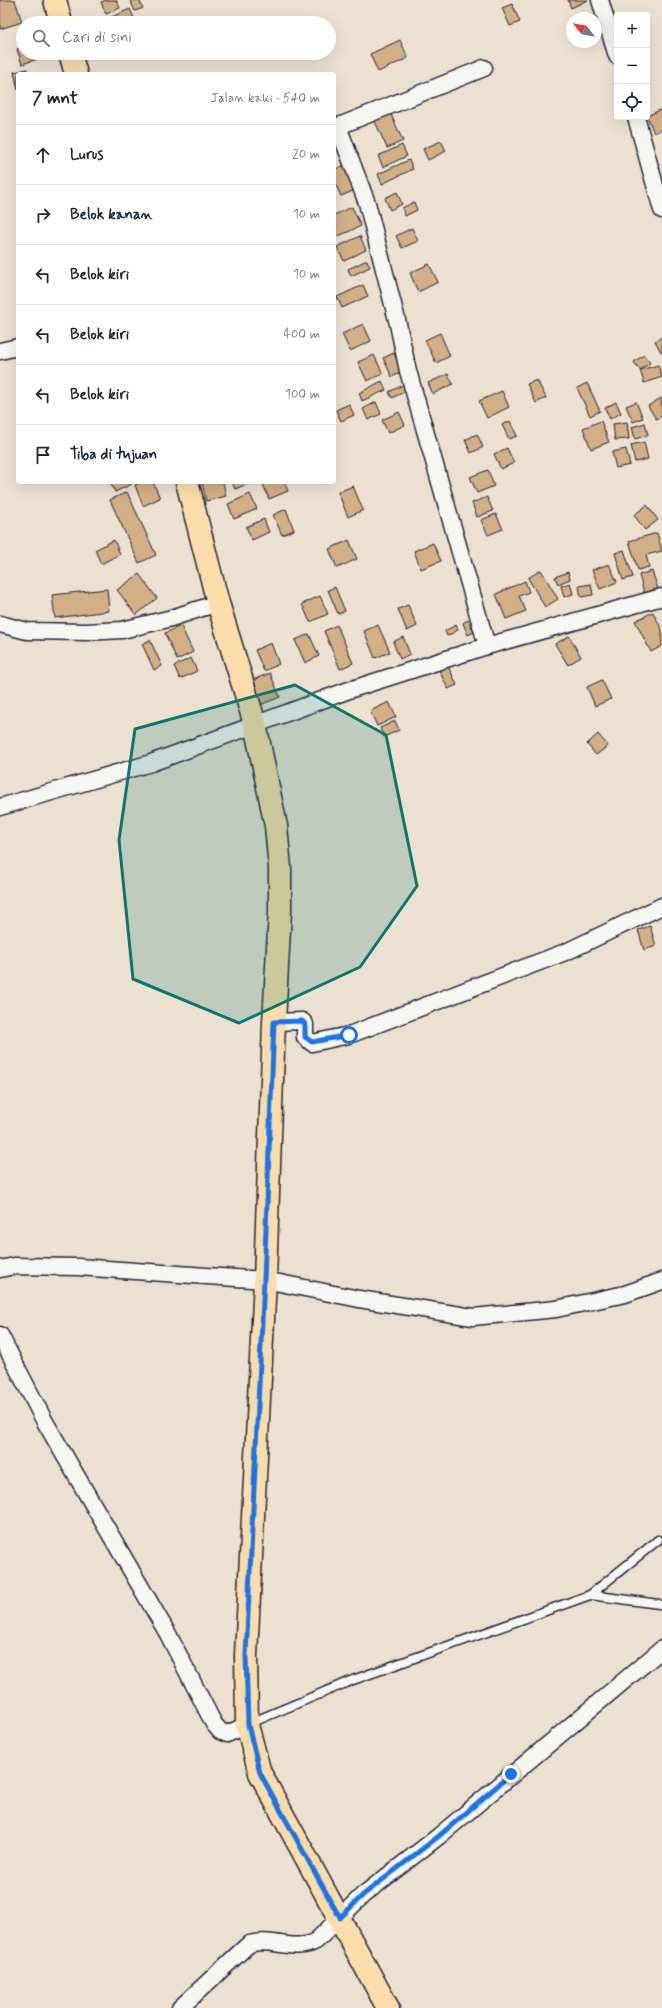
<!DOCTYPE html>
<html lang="id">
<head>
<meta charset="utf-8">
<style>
  body { margin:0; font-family:Mynerve,sans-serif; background:#f6f6f7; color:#1f2937 }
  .controls { position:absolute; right:12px; top:12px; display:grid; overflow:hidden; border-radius:4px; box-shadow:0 4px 16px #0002 }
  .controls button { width:36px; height:36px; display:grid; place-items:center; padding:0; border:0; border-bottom:1px solid #e0e1e3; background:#fff; color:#1f2937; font:20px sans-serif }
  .compass { position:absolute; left:566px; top:12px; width:36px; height:36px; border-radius:50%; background:#fff; box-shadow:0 4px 16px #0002; rotate:301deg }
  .stop { position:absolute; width:12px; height:12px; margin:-9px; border:3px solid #1a73e8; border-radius:50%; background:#fff }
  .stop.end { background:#1a73e8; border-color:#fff; box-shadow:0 1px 4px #0008 }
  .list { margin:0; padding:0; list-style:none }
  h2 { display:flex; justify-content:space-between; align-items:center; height:52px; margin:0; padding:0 16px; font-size:17px }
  h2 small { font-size:13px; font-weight:400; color:#747a83 }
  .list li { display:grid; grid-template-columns:26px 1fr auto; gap:12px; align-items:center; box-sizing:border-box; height:60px; padding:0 16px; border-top:1px solid #e0e1e3 }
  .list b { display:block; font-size:15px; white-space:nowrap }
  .list em { font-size:13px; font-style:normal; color:#747a83 }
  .icon { flex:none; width:22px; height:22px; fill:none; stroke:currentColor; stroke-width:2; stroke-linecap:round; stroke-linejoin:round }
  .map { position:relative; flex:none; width:662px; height:2008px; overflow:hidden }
  .search { position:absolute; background:#fff; box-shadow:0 4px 16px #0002; left:16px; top:16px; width:320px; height:44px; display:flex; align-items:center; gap:10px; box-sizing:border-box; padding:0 14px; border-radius:22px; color:#747a83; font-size:15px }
  .panel { position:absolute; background:#fff; box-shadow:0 4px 16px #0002; left:16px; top:72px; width:320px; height:412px; border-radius:4px }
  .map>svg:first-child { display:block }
  .building { fill:#d3af85; stroke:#22223b }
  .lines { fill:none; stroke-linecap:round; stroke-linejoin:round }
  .service-casing { stroke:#22223b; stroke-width:11 }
  .minor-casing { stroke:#22223b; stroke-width:19 }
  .primary-casing { stroke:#22223b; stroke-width:25 }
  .service { stroke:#f6f6f2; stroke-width:8 }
  .minor { stroke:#f6f6f2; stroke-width:16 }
  .primary { stroke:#fbddab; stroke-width:22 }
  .route { stroke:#1a73e8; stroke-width:5 }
  .marked { fill:#0f766e; fill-opacity:0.2; stroke:#0f766e; stroke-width:3; stroke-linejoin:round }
</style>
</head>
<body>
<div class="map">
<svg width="662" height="2008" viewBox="0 0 662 2008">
  <rect width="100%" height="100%" fill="#ece1d1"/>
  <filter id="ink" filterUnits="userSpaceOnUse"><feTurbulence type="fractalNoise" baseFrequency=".025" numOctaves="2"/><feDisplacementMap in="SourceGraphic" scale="8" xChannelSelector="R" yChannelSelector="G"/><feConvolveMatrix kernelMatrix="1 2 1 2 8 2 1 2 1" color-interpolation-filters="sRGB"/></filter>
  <g filter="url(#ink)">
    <g class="building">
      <polygon points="0,0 15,0 22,22 0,29"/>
      <polygon points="107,0 116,0 120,8 106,14 101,2"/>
      <polygon points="130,0 139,0 143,8 135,11"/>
      <polygon points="568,0 588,0 571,8"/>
      <polygon points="512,4 520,22 510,26 502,8"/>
      <polygon points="130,9 136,23 109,23 107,19"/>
      <polygon points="400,40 408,58 378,72 370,54"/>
      <polygon points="23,47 23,53 37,53 38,59 22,64 17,49"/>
      <polygon points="27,69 28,74 18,74 18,90 14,72"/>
      <polygon points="662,109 662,129 654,133 647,116"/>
      <polygon points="389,110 403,141 387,148 373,117"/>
      <polygon points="441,141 446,151 428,160 423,149"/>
      <polygon points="402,145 407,156 383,167 378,156"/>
      <polygon points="409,160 413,169 382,184 378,174"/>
      <polygon points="343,166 355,190 341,196 334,181 334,170"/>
      <polygon points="397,192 402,204 390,210 385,198"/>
      <polygon points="414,202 417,210 405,216 402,208"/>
      <polygon points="352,207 361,226 334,238 334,215"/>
      <polygon points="412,228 418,241 402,248 396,236"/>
      <polygon points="360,236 366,250 344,261 337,247"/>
      <polygon points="367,260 370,267 351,276 348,269"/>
      <polygon points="429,264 438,282 418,292 410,273"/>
      <polygon points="363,285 368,296 342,308 337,297"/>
      <polygon points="363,324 371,341 350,351 342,334"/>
      <polygon points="440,333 450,356 436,363 425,340"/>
      <polygon points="662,337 662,352 661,352 655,341"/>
      <polygon points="394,353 402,372 392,377 383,358"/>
      <polygon points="374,355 383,374 367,381 358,362"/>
      <polygon points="644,355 650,363 640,370 634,362"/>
      <polygon points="658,365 662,377 644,383 640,370"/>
      <polygon points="448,374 453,384 433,394 428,383"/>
      <polygon points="537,380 546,398 536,403 527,384"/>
      <polygon points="382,381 386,390 362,401 359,393"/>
      <polygon points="587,383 600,411 590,416 577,388"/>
      <polygon points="403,385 406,391 392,398 389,392"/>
      <polygon points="502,391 509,407 487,418 479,401"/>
      <polygon points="661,398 662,416 656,419 648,406"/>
      <polygon points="376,402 381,414 368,420 363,409"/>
      <polygon points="616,402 621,413 610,419 605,408"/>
      <polygon points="636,402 643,418 633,422 626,406"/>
      <polygon points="349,404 354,415 341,421 336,410"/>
      <polygon points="399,412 405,425 388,433 382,420"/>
      <polygon points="510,421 517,436 509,439 502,425"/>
      <polygon points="601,421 609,442 591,449 583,428"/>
      <polygon points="627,422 629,439 615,440 613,424"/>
      <polygon points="645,423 648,435 635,439 632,427"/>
      <polygon points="477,434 483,447 471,453 465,440"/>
      <polygon points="644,442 648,459 635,462 631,445"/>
      <polygon points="507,448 514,463 501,469 494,454"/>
      <polygon points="626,449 630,465 616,468 612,452"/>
      <polygon points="488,470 494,486 477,493 470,477"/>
      <polygon points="110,482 131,482 132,484 115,492"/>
      <polygon points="142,482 153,482 160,498 143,506 135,485"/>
      <polygon points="208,482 223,482 226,496 206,501 202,483"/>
      <polygon points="232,482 252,482 235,489"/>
      <polygon points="262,482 284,482 288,491 269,499"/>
      <polygon points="353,486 363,510 348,517 338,492"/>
      <polygon points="127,492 156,555 139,563 110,500"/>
      <polygon points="250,494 257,509 234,519 228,504"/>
      <polygon points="487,497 493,511 477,517 472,503"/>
      <polygon points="647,505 658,520 645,530 634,515"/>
      <polygon points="286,509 294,530 282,535 273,515"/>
      <polygon points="496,514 503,529 488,535 481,520"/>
      <polygon points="264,519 269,532 252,540 246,527"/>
      <polygon points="657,533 662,551 646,555 649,567 638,570 629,541"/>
      <polygon points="114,540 120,554 101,564 95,550"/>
      <polygon points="349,540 357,559 337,568 329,549"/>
      <polygon points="433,543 441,561 421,569 414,551"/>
      <polygon points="624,550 633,577 623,580 615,553"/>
      <polygon points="609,564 617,582 600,589 592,570"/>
      <polygon points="541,570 558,599 545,607 528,578"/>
      <polygon points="652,571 658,589 644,593 639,575"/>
      <polygon points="568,572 570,579 558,584 555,577"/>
      <polygon points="139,574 157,598 136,615 117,590"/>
      <polygon points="525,581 529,592 519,596 526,611 506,619 496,594"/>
      <polygon points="570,583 573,594 564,597 561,586"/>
      <polygon points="591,584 593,595 581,597 579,586"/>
      <polygon points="335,587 345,611 338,614 328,590"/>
      <polygon points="107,589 109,611 55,618 52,595"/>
      <polygon points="320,596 328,614 310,622 302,604"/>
      <polygon points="408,605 417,626 407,631 398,609"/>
      <polygon points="653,612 662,630 662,646 651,652 635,621"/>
      <polygon points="468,620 474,632 468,635 463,623"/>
      <polygon points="337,625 353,663 340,669 324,631"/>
      <polygon points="378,625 390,652 375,658 364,631"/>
      <polygon points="456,625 458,630 447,636 445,631"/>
      <polygon points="181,626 193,652 177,660 165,633"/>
      <polygon points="309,634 319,656 305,663 295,640"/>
      <polygon points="569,636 581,657 568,665 555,644"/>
      <polygon points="403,637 410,654 400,659 393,642"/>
      <polygon points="150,640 162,666 154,670 142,644"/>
      <polygon points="271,643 279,664 264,671 255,650"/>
      <polygon points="191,658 197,671 180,679 174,666"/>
      <polygon points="448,666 457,685 448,689 439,670"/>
      <polygon points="270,673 280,697 260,705 250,681"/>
      <polygon points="602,680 611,699 595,706 587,687"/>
      <polygon points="389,702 396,717 377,726 370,711"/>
      <polygon points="395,721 399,730 384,737 380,728"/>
      <polygon points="598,734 608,746 596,755 587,744"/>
      <polygon points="650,926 656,946 644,950 638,930"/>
    </g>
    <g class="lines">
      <g class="service-casing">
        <g id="service">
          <polyline points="590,1595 659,1604"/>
          <polyline points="248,1724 353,1680 590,1595 658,1540"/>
        </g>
      </g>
      <g class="minor-casing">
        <g id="minor">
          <polyline points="600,0 617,56"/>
          <polyline points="636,117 662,210"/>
          <polyline points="338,126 367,203 398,324 408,371 487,646"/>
          <polyline points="334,128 484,68"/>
          <polyline points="0,351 18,347"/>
          <polyline points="0,624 27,631 86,632 122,630 168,619 218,603"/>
          <polyline points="0,807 151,763 349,690 487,646 662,597"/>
          <polyline points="274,1022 302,1021 305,1024 305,1037 312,1043 349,1035 568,951 662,906"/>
          <polyline points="0,1269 14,1266 78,1267 265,1280 359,1299 473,1317 556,1309 625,1294 662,1281"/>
          <polyline points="0,1335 44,1420 168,1634 214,1724 220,1731 227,1734 247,1725"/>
          <path d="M180,2008l69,-64c23,-7 45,9 67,-3l47,-46 76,-59 223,-187"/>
        </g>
      </g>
      <g class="primary-casing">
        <g id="primary">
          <polyline points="55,0 61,23"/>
          <polyline points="70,53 76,74"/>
          <polyline points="187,482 218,603 255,724 276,826 280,868 280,911 274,1022 265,1280 246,1655 247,1725 260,1773 388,2008"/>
        </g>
      </g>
      <use href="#service" class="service"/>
      <use href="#minor" class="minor"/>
      <use href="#primary" class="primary"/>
    </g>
  </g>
  <g class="lines" filter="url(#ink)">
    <polyline class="route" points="349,1035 312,1042 305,1037 305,1024 302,1021 274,1022 264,1280 246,1655 248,1725 260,1773 340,1918 363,1895 439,1836 511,1774"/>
  </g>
  <path class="marked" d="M295,685l91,50 31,151 -57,81 -121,56 -106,-44 -14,-139 16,-111z"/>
</svg>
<div class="controls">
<button>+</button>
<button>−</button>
<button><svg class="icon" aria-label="locate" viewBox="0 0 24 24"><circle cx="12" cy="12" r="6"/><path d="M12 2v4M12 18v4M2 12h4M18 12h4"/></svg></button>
</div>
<svg class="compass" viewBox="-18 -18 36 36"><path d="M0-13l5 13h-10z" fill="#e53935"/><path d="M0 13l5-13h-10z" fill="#747a83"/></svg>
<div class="stop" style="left:349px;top:1035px"></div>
<div class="stop end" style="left:511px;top:1774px"></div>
<div class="search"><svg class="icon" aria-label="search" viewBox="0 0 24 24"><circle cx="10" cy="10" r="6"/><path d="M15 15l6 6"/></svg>Cari di sini</div>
<section class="panel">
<h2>7 mnt<small>Jalan kaki · 540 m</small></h2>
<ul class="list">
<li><svg class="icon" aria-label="ahead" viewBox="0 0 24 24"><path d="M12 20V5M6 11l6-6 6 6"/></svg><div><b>Lurus</b></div><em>20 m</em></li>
<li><svg class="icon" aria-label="right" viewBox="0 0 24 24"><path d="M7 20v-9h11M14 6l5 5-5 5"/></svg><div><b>Belok kanan</b></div><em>10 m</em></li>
<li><svg class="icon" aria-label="left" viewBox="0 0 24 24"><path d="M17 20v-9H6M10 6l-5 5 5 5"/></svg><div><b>Belok kiri</b></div><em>10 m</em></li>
<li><svg class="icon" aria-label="left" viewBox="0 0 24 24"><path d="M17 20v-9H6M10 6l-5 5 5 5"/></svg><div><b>Belok kiri</b></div><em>400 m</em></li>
<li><svg class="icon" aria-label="left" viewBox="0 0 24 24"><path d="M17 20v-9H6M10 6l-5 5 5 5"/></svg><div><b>Belok kiri</b></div><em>100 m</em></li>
<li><svg class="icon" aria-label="arrive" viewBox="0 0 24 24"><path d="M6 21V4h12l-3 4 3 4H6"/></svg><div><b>Tiba di tujuan</b></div></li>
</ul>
</section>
</div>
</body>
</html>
